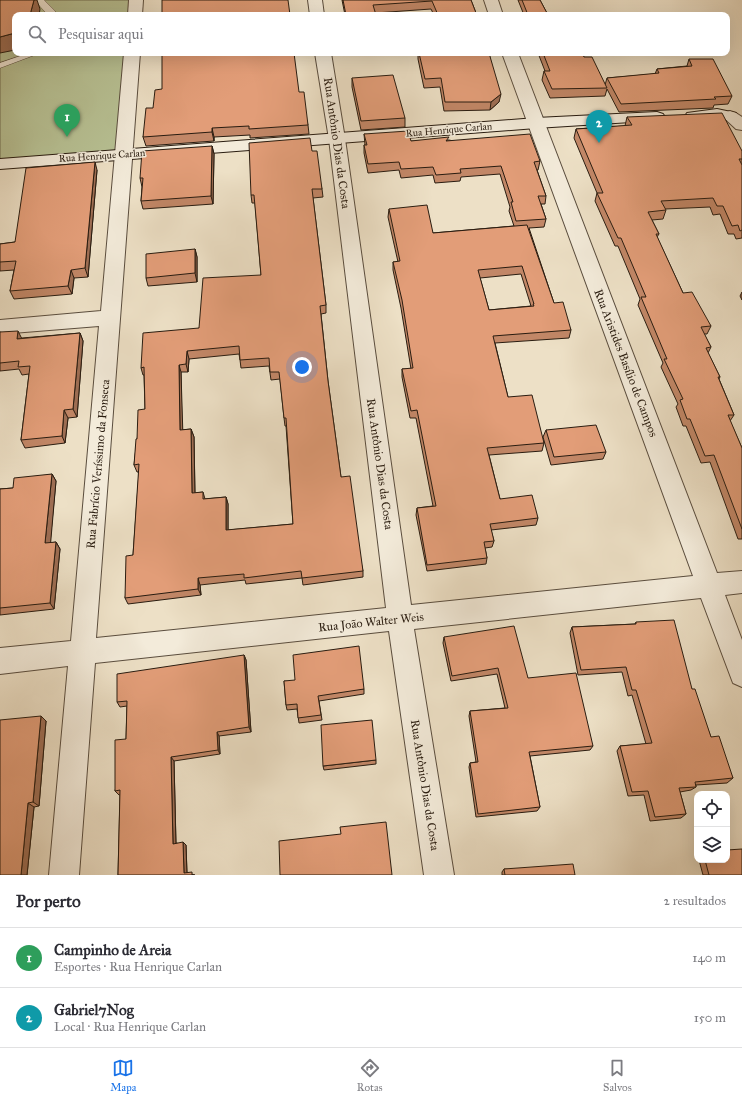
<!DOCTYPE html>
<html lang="pt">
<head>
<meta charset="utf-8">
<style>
  body { margin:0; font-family:"IM FELL Great Primer",serif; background:#f2f2f3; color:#2b2b33 }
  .controls { position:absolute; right:12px; bottom:12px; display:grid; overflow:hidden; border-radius:8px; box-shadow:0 4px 16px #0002 }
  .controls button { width:36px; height:36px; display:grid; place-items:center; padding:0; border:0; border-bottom:1px solid #e1e1e2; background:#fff; color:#2b2b33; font:20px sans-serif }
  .you { position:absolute; left:302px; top:367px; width:14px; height:14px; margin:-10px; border:3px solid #fff; border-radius:50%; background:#1a73e8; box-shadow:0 0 0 6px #1a73e833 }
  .badge { display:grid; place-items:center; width:26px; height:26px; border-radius:50%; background:#1a73e8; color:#fff; font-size:13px; font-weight:700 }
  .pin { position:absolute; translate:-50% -33px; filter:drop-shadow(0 1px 2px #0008) }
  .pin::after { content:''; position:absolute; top:21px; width:14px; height:12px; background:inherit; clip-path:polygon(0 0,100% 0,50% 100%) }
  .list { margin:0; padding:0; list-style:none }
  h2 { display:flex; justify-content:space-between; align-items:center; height:52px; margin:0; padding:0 16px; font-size:17px }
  h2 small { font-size:13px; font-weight:400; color:#7c7c81 }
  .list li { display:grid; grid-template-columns:26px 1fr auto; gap:12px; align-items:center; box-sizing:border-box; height:60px; padding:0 16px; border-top:1px solid #e1e1e2 }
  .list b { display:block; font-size:15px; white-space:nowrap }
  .list p { margin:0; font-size:13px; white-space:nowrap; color:#7c7c81 }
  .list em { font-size:13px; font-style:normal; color:#7c7c81 }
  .icon { flex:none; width:22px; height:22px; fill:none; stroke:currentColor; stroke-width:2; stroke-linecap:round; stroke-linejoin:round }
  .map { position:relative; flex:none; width:742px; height:875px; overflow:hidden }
  .search { position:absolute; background:#fff; box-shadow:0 4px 16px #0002; left:12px; right:12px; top:12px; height:44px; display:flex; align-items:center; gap:10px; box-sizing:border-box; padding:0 14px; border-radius:8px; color:#7c7c81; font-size:15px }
  .sheet { height:172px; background:#fff }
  nav { display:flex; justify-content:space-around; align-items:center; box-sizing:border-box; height:56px; border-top:1px solid #e1e1e2; background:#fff; font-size:11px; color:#7c7c81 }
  nav a { display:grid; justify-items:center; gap:2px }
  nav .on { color:#1a73e8 }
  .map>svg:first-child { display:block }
  .green { fill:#b8c295; stroke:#706f52 }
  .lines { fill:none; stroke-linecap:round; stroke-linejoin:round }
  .lane-casing { stroke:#5a4d3e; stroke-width:1 }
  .street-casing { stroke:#5a4d3e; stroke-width:2 }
  .secondary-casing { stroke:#291c10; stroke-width:2 }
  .lane { fill:#f3ebda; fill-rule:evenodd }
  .street { fill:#f3ebda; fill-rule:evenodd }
  .secondary { fill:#f3ebda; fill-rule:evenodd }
  .wall { fill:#c28767; stroke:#291c10; fill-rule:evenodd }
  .shaded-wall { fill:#9e6e54; stroke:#291c10 }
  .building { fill:#e29d78; stroke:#291c10; fill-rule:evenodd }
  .labels { text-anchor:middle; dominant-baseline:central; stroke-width:3; stroke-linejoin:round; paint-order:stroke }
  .far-street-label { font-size:10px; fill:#291c10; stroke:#f3ebda }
  .street-label { font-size:12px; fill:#291c10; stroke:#f3ebda }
</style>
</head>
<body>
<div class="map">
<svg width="742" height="875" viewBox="0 0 742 875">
  <rect width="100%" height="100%" fill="#ede0c6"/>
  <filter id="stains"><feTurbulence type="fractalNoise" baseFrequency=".005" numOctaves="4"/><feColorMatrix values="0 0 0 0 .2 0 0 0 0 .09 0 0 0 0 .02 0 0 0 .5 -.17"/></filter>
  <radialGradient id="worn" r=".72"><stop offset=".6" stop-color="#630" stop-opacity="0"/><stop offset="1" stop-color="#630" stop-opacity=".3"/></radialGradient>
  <polygon class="green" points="0,0 131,0 130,15 15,15 15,53 126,53 117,151 0,159"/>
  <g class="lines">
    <g class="lane-casing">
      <g id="lane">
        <polygon points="31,0 44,0 55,11 56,15 48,15 38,4"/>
        <polygon points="29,53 40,53 0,68 0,63"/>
      </g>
    </g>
    <g class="street-casing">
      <g id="street">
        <polygon points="129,0 143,0 142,15 128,15"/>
        <polygon points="308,0 322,0 324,15 310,15"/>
        <polygon points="484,0 498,0 503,15 489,15"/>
        <polygon points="124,53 140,53 96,638 386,608 329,139 315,53 331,53 345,139 411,605 693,576 502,53 518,53 717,573 742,571 742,593 725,595 742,640 742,687 733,683 701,598 414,629 454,875 424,875 389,631 95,663 79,875 49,875 68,666 0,674 0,648 71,641 99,326 0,334 0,320 101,311"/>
        <polygon points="730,111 736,113 742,117 742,130 736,129 722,116 724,113"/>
      </g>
    </g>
    <g class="secondary-casing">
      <g id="secondary">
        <path d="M717,109l19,4 2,3 -2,3c-7,2 -13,0 -20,0 -10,0 -19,3 -29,0l-2,-3 2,-3z"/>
        <polygon points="657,112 663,114 665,117 663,120 536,128 0,169 0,159 536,118"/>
      </g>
    </g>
    <use href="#lane" class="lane"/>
    <use href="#street" class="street"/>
    <use href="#secondary" class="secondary"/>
  </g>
  <g class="wall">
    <polygon points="342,0 471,0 476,13 475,15 434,15 431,9 375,13 376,15 345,15"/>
    <polygon points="518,0 540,0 548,15 524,15"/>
    <polygon points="418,53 489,53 499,102 490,110 444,111 440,87 424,88 418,59"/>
    <polygon points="538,53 582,53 584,57 605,85 607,78 655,74 657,69 687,66 689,59 732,96 728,104 714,105 713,108 619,112 607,89 605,96 550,98 542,80 544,71 545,71"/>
    <polygon points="352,78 405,118 405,127 361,130 352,87"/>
    <polygon points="299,92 308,125 309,134 250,138 250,135 214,137 214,141 146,146 143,137 153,108"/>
    <polygon points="627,117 742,151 742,238 736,239 734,234 728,234 720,214 713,215 710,207 665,209 666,210 663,219 652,220 659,234 657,237 683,293 711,326 707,334 704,334 711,347 708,353 720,377 719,379 734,415 730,421 742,448 742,539 738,539 710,462 701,463 686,426 683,426 676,407 678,404 661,367 663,363 638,305 640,299 618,246 615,246 595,201 597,193 574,138 576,129 625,126"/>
    <path d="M364,134l47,7 38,-1 91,21 -2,9h-1l9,26 -1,8h-4l5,15 -2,8 -15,1 25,75 17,27 -2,8 -74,5 13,54 36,46 -2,8 -53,4 11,44 38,19 -2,7 -45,5 3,11 -2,6 -7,1 2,10 -1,6 -59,7 -11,-56 1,-7 16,-2 -17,-88h-6l-8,-41v-8h9l-10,-61 -8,-38v-8h5l-10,-45 1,-8 44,24 81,-7 -5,-15 1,-4 -10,-33 -39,3 -1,4 -25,2 -2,-8 -32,3 -2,-8 -31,3 -4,-20v-8h1zM521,274l10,32 -42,4 -9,-32z"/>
    <polygon points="212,146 214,154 213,204 143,209 141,201 142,187 140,178"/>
    <path d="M312,151l10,38 1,8 -10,1 13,107v8l-5,1 7,67 13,96 22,94v6l-60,8 -1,-7 -56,6 -1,-4 -45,5 1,10 -73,9 -3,-6 8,-43 6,-83h-2l-3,-7 3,-26 8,-30 -1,-34h-1l-2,-7 58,-40 62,-53 -6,-72h-3l-1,-8zM239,354l1,6 1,8 28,-2 2,14 9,-1 4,39 1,8h1l7,98 -65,6v-26l-2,-7 -21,2 -2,-7 -8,1 -1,-56 -3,-8 -9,1 -1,-58h7l1,-13z"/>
    <polygon points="97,170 88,277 74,278 72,294 14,299 10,291 14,270 0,271 0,244 15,242"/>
    <polygon points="195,249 197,257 197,282 148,286 146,278"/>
    <polygon points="742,292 742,300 740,296"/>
    <polygon points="0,332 22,338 80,333 83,341 77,417 68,418 65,443 25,448 21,440 29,374 22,375 19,369 0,371"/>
    <polygon points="546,430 606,452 603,459 551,465 543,437"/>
    <polygon points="52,474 56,481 50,543 56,542 60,549 54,609 0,615 0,489 13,488"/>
    <polygon points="636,622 692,689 711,737 733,778 727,783 696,785 696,787 691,790 680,792 686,814 681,818 650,821 644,795 628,796 617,751 620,746 646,744 632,695 628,696 622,672 578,675 570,633 572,627 635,624"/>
    <polygon points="444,637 528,678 593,746 590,750 530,756 540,807 537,811 476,817 469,767 470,763 476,762 469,716 470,711 505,708 497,674 451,681 443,643"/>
    <polygon points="244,655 246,660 251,732 219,736 220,754 174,761 176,843 186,845 187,873 195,875 118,875 120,795 119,795 115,791 126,739 127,706 120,707 117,702"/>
    <polygon points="284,681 364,689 364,694 319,701 322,720 299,723 297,709 287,710 286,705"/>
    <polygon points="46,721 39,806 34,807 27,875 0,875"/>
    <polygon points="376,760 376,764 324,770 323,766"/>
    <polygon points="699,860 727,860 742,875 703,875"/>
    <polygon points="504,869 575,875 502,875 502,872"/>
  </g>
  <g class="shaded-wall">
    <polygon points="34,0 37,0 40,9 39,15 30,15"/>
    <polygon points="15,33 15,50 0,53 0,37"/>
    <polygon points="501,94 499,102 490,110 491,102"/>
    <polygon points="212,128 214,137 214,141 212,132"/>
    <polygon points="212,146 214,154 213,204 211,196"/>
    <polygon points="95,162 97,170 88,277 85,268"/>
    <polygon points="195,249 197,257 197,282 195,273"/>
    <polygon points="71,270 74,278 72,294 68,286"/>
    <polygon points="18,331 22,339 17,339"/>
    <polygon points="80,333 83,341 77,417 73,409"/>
    <polygon points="187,351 189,359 188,372 186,364"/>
    <polygon points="179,365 181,372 183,438 180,430"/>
    <polygon points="64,410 68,418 65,443 62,436"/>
    <polygon points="191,429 194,437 195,500 192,493"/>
    <polygon points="52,474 56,481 50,550 45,543"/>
    <polygon points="226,497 228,504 228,537 226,530"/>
    <polygon points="56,542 60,549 54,609 50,603"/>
    <polygon points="198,578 200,585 201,595 198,589"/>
    <polygon points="244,655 246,660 251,732 249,727"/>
    <polygon points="41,716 46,721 39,806 33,802"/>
    <polygon points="217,732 219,736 220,754 218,750"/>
    <polygon points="171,757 174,761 176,847 173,844"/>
    <polygon points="28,803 34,807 27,875 21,875"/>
    <polygon points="183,842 186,845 187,875 184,873"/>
  </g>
  <g class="building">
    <polygon points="0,0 34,0 30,15 15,15 15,33 0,37"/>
    <polygon points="162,0 288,0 290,15 162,15"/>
    <polygon points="343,0 471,0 476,13 474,13 474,15 438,15 432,1 373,5 376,15 346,15"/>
    <polygon points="522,0 540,0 548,15 528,15"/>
    <polygon points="162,53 294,53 299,92 304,92 308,125 249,129 249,126 212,128 212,132 143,137 146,108 153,108 155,90 162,89"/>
    <polygon points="419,53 489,53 501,94 491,102 445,102 441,78 425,79"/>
    <polygon points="543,53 582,53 584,57 592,57 607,88 552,89 544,71 550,71"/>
    <polygon points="689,59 713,59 732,96 714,97 716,99 621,104 607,78 659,73 657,69 692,66"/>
    <polygon points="393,75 405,118 361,121 352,78"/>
    <polygon points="722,113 742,151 742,159 739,159 742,165 742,230 740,231 738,225 732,226 723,206 717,206 713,198 661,201 666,210 648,212 659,234 656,234 683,293 692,292 711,326 701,327 711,347 706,348 720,377 718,377 734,415 728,415 742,448 742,529 714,455 705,456 690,419 687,419 680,400 683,399 664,359 667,359 641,297 646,297 621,238 618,238 597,193 603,193 576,129 632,125 627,117"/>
    <polygon points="408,131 411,141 449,137 446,141 530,134 540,161 534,162 546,196 538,196 546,219 516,221 511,202 513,202 501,166 460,169 461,173 436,175 433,167 401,169 399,162 368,164 364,145 367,145 364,134"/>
    <path d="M310,138l2,13h5l5,38h-10l14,116 -6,1 8,75 13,96 9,-1 13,95 -61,7 -1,-7 -57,7v-4l-46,4v11l-73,9 1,-42 7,-1 6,-91 -5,1 2,-26h1l1,-29 7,-1 -1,-42 -3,1 2,-35 56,-5 4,-50 58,-3 -7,-80h-3l-2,-52zM239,346l1,14 29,-2 1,14h9l5,46h2l7,106 -67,6v-33l-23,2v-7l-11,1 -1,-64 -11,1 -1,-65 7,-1 1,-13z"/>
    <polygon points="212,146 211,196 141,201 143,178 140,178 142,151"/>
    <polygon points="95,162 85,268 71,270 68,286 10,291 16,261 0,262 0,244 15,242 26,168"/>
    <path d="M427,205l6,28 94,-8 27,78 9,-1 8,28 -78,6 15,61 24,-2 12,48 -57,5 13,51 32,-4 6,23 -48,6 4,17 -10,1 3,16 -60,7 -10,-57 19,-2 -19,-96 -6,1 -9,-42 11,-1 -11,-68 -9,-38 7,-1 -11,-52zM522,266l12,38h-1l1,2 -45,4 -11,-40z"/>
    <polygon points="195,249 195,273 146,278 146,254"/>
    <polygon points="18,331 17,339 80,333 73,409 64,410 62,436 21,440 30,366 18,367 19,361 0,363 0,332"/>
    <polygon points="596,425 606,452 554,457 546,430"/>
    <polygon points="52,474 45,543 56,542 50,603 0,608 0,489 13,488 14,478"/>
    <polygon points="674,620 692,689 695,689 711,737 719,736 733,778 695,782 696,787 679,788 686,814 655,817 648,791 632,792 620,746 652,743 636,690 632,690 626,667 581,670 572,627 636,624 636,622"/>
    <polygon points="514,626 528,678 576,673 593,746 529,752 540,807 478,814 470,763 478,762 470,711 508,708 498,668 452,676 444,637"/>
    <polygon points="359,646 364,689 318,696 321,715 298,718 297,704 286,705 284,681 295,680 293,655"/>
    <polygon points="244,655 249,727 217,732 218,750 171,757 173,844 183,842 184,873 192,872 192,875 118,875 120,790 115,791 115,740 126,739 127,701 117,702 117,674"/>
    <polygon points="41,716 33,802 28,803 21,875 0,875 0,720"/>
    <polygon points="372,720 376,760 323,766 321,725"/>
    <polygon points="386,822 392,875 280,875 279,841 341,834 340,827"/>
    <polygon points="742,849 742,875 709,875 705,860 727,860 727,850"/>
    <polygon points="573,864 575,875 505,875 504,869"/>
  </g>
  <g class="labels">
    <g class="far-street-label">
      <text transform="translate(449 130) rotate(-5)">Rua Henrique Carlan</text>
      <text transform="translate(102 156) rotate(-4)">Rua Henrique Carlan</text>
    </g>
    <g class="street-label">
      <text transform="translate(337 143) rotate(82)">Rua Antônio Dias da Costa</text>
      <text transform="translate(626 363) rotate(69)">Rua Aristides Basílio de Campos</text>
      <text transform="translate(98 464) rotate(-85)">Rua Fabrício Veríssimo da Fonseca</text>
      <text transform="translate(380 464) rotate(82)">Rua Antônio Dias da Costa</text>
      <text transform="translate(371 622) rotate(-6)">Rua João Walter Weis</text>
      <text transform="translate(425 785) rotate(81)">Rua Antônio Dias da Costa</text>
    </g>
  </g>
  <rect width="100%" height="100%" filter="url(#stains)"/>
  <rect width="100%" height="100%" fill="url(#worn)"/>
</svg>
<div class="controls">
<button><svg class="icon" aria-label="locate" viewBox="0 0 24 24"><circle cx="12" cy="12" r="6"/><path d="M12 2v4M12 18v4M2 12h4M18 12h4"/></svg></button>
<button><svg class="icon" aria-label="layers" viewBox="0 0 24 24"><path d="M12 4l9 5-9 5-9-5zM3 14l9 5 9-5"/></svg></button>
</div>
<div class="you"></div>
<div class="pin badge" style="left:67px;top:137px;background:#2e9e5b">1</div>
<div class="pin badge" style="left:599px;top:143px;background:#0f9aa8">2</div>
<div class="search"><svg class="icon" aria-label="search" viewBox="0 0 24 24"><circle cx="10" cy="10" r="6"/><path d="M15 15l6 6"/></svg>Pesquisar aqui</div>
</div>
<section class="sheet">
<h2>Por perto<small>2 resultados</small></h2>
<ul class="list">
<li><span class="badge" style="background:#2e9e5b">1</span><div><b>Campinho de Areia</b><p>Esportes · Rua Henrique Carlan</p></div><em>140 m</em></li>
<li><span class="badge" style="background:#0f9aa8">2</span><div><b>Gabriel7Nog</b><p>Local · Rua Henrique Carlan</p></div><em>150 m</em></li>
</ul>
</section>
<nav>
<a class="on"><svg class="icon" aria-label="map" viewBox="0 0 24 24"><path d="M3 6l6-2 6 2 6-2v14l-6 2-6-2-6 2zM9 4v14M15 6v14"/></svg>Mapa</a>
<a><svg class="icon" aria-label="directions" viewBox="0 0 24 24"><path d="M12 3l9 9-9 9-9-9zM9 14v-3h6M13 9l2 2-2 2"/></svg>Rotas</a>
<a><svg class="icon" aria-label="saved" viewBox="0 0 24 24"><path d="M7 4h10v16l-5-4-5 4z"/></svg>Salvos</a>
</nav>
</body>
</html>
